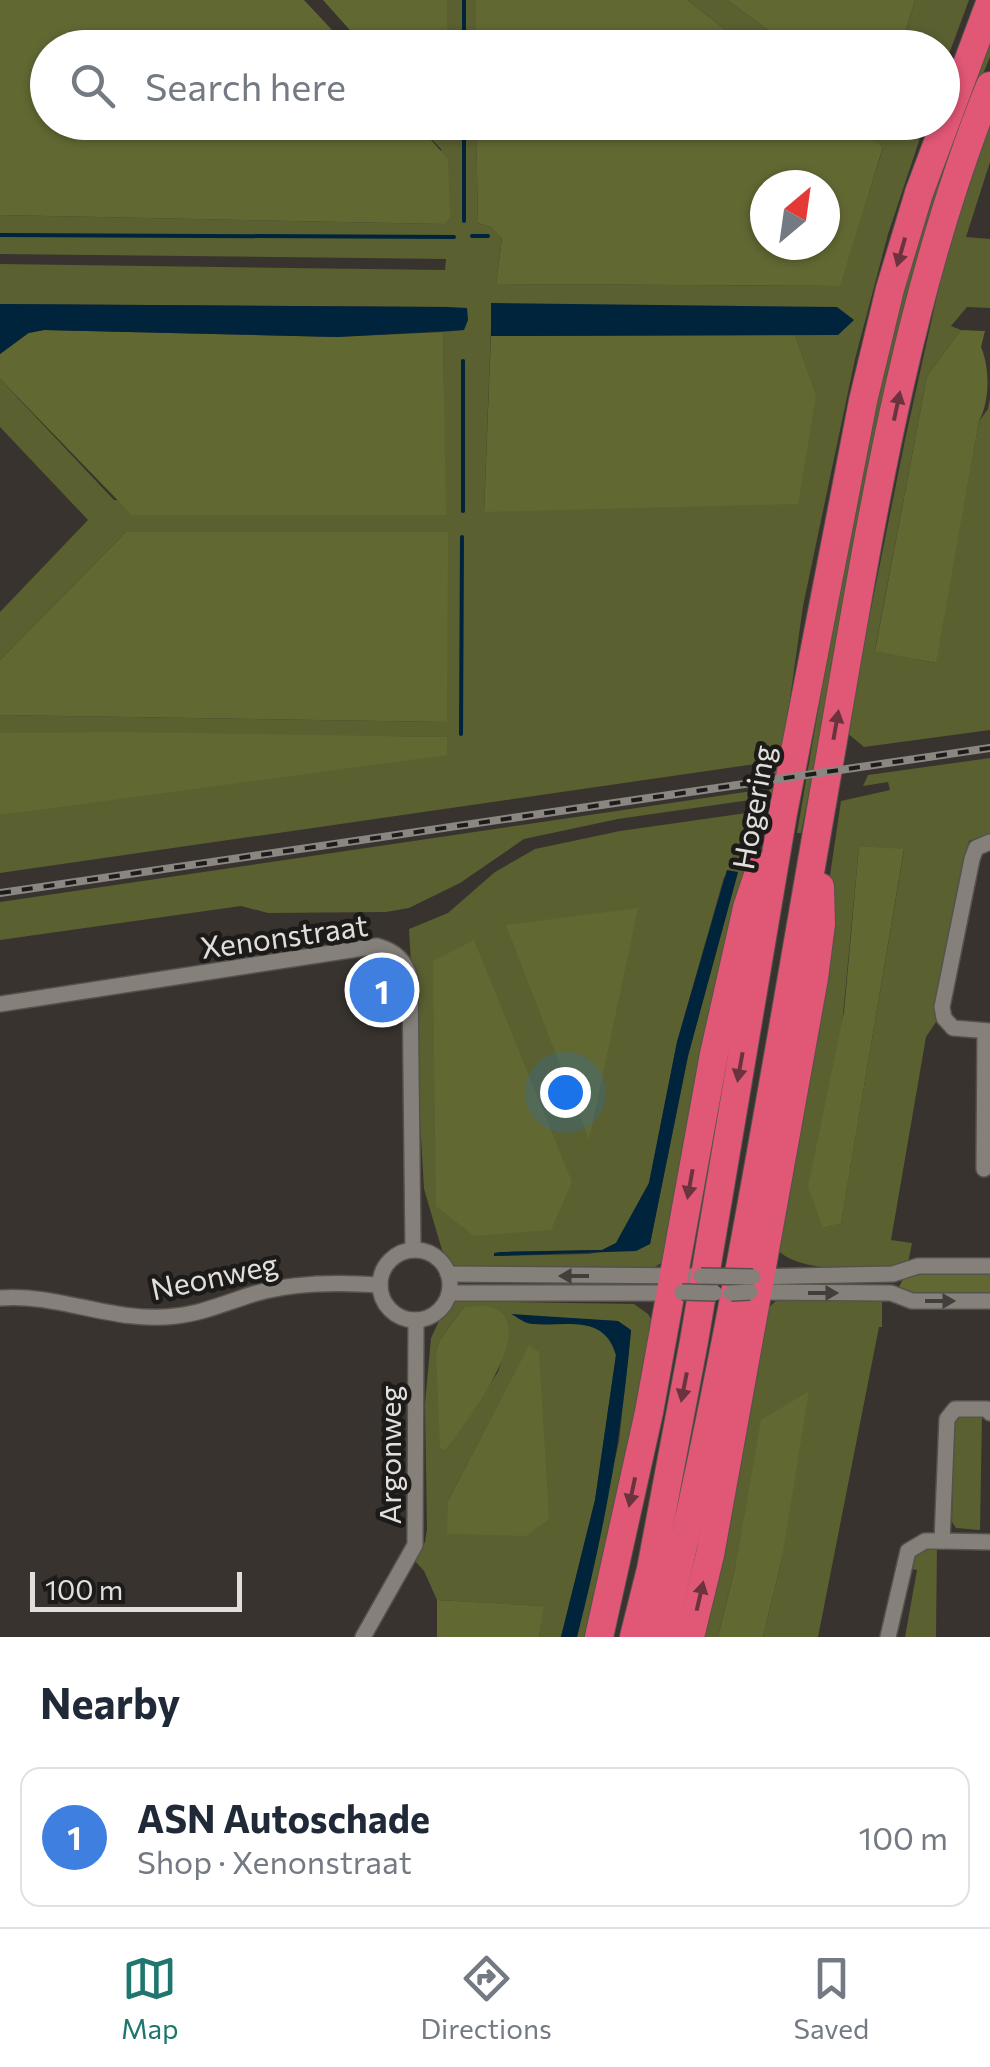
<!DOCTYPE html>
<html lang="en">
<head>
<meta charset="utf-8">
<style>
  body { margin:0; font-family:Commissioner,sans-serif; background:#f2f2f3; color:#1f2937 }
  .compass { position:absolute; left:750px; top:170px; width:90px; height:90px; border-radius:50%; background:#fff; box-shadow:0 2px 8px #0004; rotate:29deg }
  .scale { position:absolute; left:30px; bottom:25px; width:212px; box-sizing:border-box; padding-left:10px; border:5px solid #e1dedb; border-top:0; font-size:28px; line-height:35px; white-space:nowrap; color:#e1dedb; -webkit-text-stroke:8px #1d1b19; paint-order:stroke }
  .you { position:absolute; left:565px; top:1092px; width:35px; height:35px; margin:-25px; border:8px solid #fff; border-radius:50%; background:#1a73e8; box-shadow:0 0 0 15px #1a73e833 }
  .badge { display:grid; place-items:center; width:65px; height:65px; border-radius:50%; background:#1f766e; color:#fff; font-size:32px; font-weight:700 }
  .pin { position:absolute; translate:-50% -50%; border:5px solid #fff; box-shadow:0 2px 10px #0006 }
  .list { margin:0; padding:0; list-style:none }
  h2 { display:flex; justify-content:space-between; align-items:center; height:130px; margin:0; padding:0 40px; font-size:42px }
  h2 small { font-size:32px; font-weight:400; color:#747a83 }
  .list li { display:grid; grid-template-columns:65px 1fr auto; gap:30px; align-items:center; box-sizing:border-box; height:140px; margin:0 20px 20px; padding:0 20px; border:2px solid #e0e1e3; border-radius:20px }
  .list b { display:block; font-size:38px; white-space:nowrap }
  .list p { margin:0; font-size:32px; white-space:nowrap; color:#747a83 }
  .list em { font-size:32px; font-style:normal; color:#747a83 }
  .icon { flex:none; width:55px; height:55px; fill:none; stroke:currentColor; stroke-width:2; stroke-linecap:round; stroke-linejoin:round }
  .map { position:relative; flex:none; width:990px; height:1637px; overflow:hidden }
  .search { position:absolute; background:#fff; box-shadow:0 2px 8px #0004; left:30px; right:30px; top:30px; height:110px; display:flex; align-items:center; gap:25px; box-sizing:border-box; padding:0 35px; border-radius:55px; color:#747a83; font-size:38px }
  .sheet { height:290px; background:#fff }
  nav { display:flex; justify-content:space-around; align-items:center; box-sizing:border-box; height:140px; border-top:2px solid #e0e1e3; background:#fff; font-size:28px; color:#747a83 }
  nav a { display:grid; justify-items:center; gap:5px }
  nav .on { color:#1f766e }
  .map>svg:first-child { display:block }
  .green { fill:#5a6030; fill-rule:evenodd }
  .forest { fill:#626832; fill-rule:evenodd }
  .water { fill:#00243b }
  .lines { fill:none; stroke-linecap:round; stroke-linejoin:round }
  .stream { stroke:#00243b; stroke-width:4 }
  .street-casing { stroke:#55524d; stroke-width:18 }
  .highway-casing { stroke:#55524d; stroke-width:30 }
  .street { stroke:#85807a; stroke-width:15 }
  .highway { stroke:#e15776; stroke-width:28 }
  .rail-casing { stroke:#8a8682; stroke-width:8 }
  .rail { stroke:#1d1b19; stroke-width:4; stroke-dasharray:11; stroke-linecap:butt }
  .street-bridge-casing { stroke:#55524d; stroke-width:18; stroke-linecap:butt }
  .street-bridge { stroke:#85807a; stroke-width:15 }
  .oneway { fill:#6b333e }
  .oneway2 { fill:#413e3b }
  .labels { text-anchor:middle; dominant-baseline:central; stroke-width:9; stroke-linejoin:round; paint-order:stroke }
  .street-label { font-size:30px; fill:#e1dedb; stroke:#1d1b19 }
</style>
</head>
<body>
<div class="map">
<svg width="990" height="1637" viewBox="0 0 990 1637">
  <rect width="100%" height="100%" fill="#38332e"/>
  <g class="green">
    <polygon points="447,0 476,0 476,47 447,48"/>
    <polygon points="687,0 727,0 791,47 748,47"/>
    <polygon points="915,0 969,0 943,70 942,48 901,48"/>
    <polygon points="990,21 990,57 979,84 879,433 801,833 797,833 866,431 918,227"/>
    <polygon points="990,115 990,162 966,237 990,239 990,308 967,307 951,326 961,330 927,376 875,650 935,663 979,421 988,409 990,398 990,730 864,747 846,732 905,440 950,237"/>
    <path d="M476,122l2,101 13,4 11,10 -6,47 343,2 44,-138 -35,-25h77l-37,111 -33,125 -52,247 -19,136 -13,55 -153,22 -94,20 -64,44 -51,25 -23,4 -118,1 -27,-7 -241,34v-38l766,-113 4,-27 -770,111v-58l446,-78 -446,-4v-18l446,7 -320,-190 -126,128v-48l88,-92 -88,-93v-48l114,121 331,15 -2,-183 21,-2 -16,-23 -448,-3v-40l445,6 1,-11 -446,-5v-39l444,9 -3,-75 -25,-26h16l14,8v-8zM492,303l346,32h-43l21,61 -332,116z"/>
    <path d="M990,758v76l-21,7 -33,181 -10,15 -35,203 21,3 -4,20c-32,8 -112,12 -133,-16l66,-446 49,-11 -2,-8 -25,4 5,-11zM859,846l45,4 -63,372 -18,6z"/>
    <path d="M768,810l-15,51 -87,399 -16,10 -193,-1 -15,-19 -18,-61 -15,-260 39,-16 47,-41 40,-23 85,-18zM738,872l-50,184 -38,188 -62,10 -93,2v-3l6,-1 101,-2 14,-7 33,-60 28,-141 47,-165z"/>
    <path d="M469,1296l33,6 132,2 14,10 7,12 -61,311h-17l42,-196 12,-110 -13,-10 -101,-5c30,23 84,-16 99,39l-21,145 -34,137h-22l4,-31 -106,-6 -13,-29 -9,-10 10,-19 2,-13 -2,-125 6,-66 8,-17 18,-21zM464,1307l43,34 -9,31 -52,78 -10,-99 3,-10zM529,1346l-81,188v-33z"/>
    <polygon points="778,1299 882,1299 882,1327 879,1327 818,1637 763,1637 782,1558 736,1564 718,1637 696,1637 767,1309"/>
    <polygon points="959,1417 982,1418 980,1530 956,1528 952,1522 954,1423"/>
    <path d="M937,1547l-1,90h-31l12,-67 -10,-2c8,-17 12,-20 30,-21z"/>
  </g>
  <g class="forest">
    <polygon points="0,0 304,0 348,47 48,48 48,122 416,123 448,159 450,217 444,224 0,215"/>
    <polygon points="323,0 447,0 447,47 365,47"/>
    <polygon points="476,0 687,0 748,47 476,47"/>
    <polygon points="727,0 915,0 901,47 791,47"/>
    <path d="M476,123h372l35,24 -43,139 -344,-2 6,-46 -11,-11 -13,-4zM765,185h60v60h-60z"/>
    <polygon points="44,330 337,337 443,332 446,515 132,515 0,379 0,354 29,333"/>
    <path d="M961,330l24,1 -4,16c9,21 9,54 -2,74l-43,242 -61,-12 52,-275z"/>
    <polygon points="795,335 816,395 798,504 484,512 491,336"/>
    <polygon points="126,532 448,532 447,722 0,715 0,660"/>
    <polygon points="120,732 447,737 447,755 0,815 0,733"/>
    <polygon points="859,846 904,849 841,1223 823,1228 808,1187 844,1012"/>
    <polygon points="638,908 589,1140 506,925"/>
    <polygon points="474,940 572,1182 551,1230 474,1236 436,1206 433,961"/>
    <polygon points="990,1272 990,1297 910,1296 899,1287 906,1273"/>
    <path d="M486,1306c63,11 -23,120 -40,144l-6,-2 -4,-97 3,-10 25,-34z"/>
    <polygon points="529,1345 539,1352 549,1519 526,1536 447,1534 448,1501"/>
    <polygon points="809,1391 782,1558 763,1637 718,1637 736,1564 761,1420"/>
    <polygon points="437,1600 544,1606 539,1637 437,1637"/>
  </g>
  <g class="water">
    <polygon points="491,303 837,307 854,320 838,335 491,336"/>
    <polygon points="0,304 448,307 467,308 468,320 464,330 337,337 44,330 28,333 0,354"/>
    <polygon points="727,870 738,872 688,1056 650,1244 636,1251 494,1256 494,1253 501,1252 602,1250 616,1243 649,1183 677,1042"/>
    <path d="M511,1314l107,7 13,9c-9,105 -28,206 -54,307h-16l34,-137 21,-145c-12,-42 -51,-28 -83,-31 -8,0 -14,-6 -22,-10z"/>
  </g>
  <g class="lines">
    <g class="stream">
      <polyline points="464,48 464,0"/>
      <polyline points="464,221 464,122"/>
      <polyline points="0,235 454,237"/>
      <polyline points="472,236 488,236"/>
      <polyline points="463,511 463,361"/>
      <polyline points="461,734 462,537"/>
    </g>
    <g class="street-casing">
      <g id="street">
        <polyline points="990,842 976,848 972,859 942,1007 944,1018 953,1028 990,1031"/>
        <path d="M0,1004l377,-58c18,5 28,14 33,32l3,272"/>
        <polyline points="984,1169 985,1031"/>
        <circle cx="415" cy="1285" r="35"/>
        <polyline points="448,1274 701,1276"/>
        <polyline points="756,1277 893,1274 918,1266 990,1266"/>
        <polyline points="750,1292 891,1293 912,1301 990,1301"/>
        <polyline points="449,1293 673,1293"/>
        <path d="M0,1298c59,-5 115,26 176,18 28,-3 54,-15 81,-23 40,-11 82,-11 123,-8"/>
        <polyline points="990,1413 987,1409 955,1409 947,1419 942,1541 990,1542"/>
        <polyline points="363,1637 415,1545 416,1320"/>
        <polyline points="888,1637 908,1551 925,1541 942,1541"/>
      </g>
    </g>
    <g class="highway-casing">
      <g id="highway">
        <polyline points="599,1637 649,1412 714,1054 747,908 761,866"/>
        <polyline points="634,1637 651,1569 694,1341 783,813 863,401 890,289 919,193 990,3"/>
        <path d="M662,1637c70,-292 117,-590 169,-885 39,-224 74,-455 159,-666"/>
        <polyline points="690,1637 710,1555 814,978 821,924 820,887"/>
      </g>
    </g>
    <use href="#street" class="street"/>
    <use href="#highway" class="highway"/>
    <g class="rail-casing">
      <polyline id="rail" points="0,893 990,748"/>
    </g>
    <use href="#rail" class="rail"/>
    <g class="street-bridge-casing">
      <g id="street-bridge">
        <polyline points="701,1276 753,1277"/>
        <polyline points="682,1292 715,1293"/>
        <polyline points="731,1293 750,1292"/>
      </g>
    </g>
    <use href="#street-bridge" class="street-bridge"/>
  </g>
  <defs><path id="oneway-solid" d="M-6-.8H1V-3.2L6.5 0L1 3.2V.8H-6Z" transform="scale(2.5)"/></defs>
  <g class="oneway">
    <use href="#oneway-solid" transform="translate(901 252) rotate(106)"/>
    <use href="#oneway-solid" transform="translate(897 406) rotate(-78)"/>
    <use href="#oneway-solid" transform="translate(836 725) rotate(-80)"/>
    <use href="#oneway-solid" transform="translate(740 1067) rotate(100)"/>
    <use href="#oneway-solid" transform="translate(690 1184) rotate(100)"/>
    <use href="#oneway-solid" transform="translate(684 1387) rotate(101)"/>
    <use href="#oneway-solid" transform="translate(632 1492) rotate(102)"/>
    <use href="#oneway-solid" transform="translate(700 1596) rotate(-77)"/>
  </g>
  <g class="oneway2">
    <use href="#oneway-solid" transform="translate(574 1276) rotate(-180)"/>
    <use href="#oneway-solid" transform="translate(823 1293)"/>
    <use href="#oneway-solid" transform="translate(940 1301)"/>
  </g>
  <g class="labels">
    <g class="street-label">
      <text transform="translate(752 807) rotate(-80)">Hogering</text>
      <text transform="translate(284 935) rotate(-8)">Xenonstraat</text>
      <text transform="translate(214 1275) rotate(-12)">Neonweg</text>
      <text transform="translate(388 1455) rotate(-90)">Argonweg</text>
    </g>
  </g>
</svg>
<svg class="compass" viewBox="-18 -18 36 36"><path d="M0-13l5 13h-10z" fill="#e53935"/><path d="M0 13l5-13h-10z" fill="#747a83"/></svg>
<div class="scale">100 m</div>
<div class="you"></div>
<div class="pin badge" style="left:382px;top:990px;background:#3f7fe0">1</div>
<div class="search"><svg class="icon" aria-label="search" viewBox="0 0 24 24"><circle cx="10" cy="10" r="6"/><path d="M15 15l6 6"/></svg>Search here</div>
</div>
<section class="sheet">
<h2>Nearby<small></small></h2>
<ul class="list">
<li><span class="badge" style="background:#3f7fe0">1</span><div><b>ASN Autoschade</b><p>Shop · Xenonstraat</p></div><em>100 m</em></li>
</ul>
</section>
<nav>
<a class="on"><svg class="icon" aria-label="map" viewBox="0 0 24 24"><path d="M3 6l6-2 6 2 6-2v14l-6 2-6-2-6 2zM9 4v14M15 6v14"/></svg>Map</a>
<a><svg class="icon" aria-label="directions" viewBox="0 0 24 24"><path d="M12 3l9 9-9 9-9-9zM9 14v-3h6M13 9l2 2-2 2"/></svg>Directions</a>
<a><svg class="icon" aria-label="saved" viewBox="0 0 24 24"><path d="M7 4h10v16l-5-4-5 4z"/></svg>Saved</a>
</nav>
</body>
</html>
